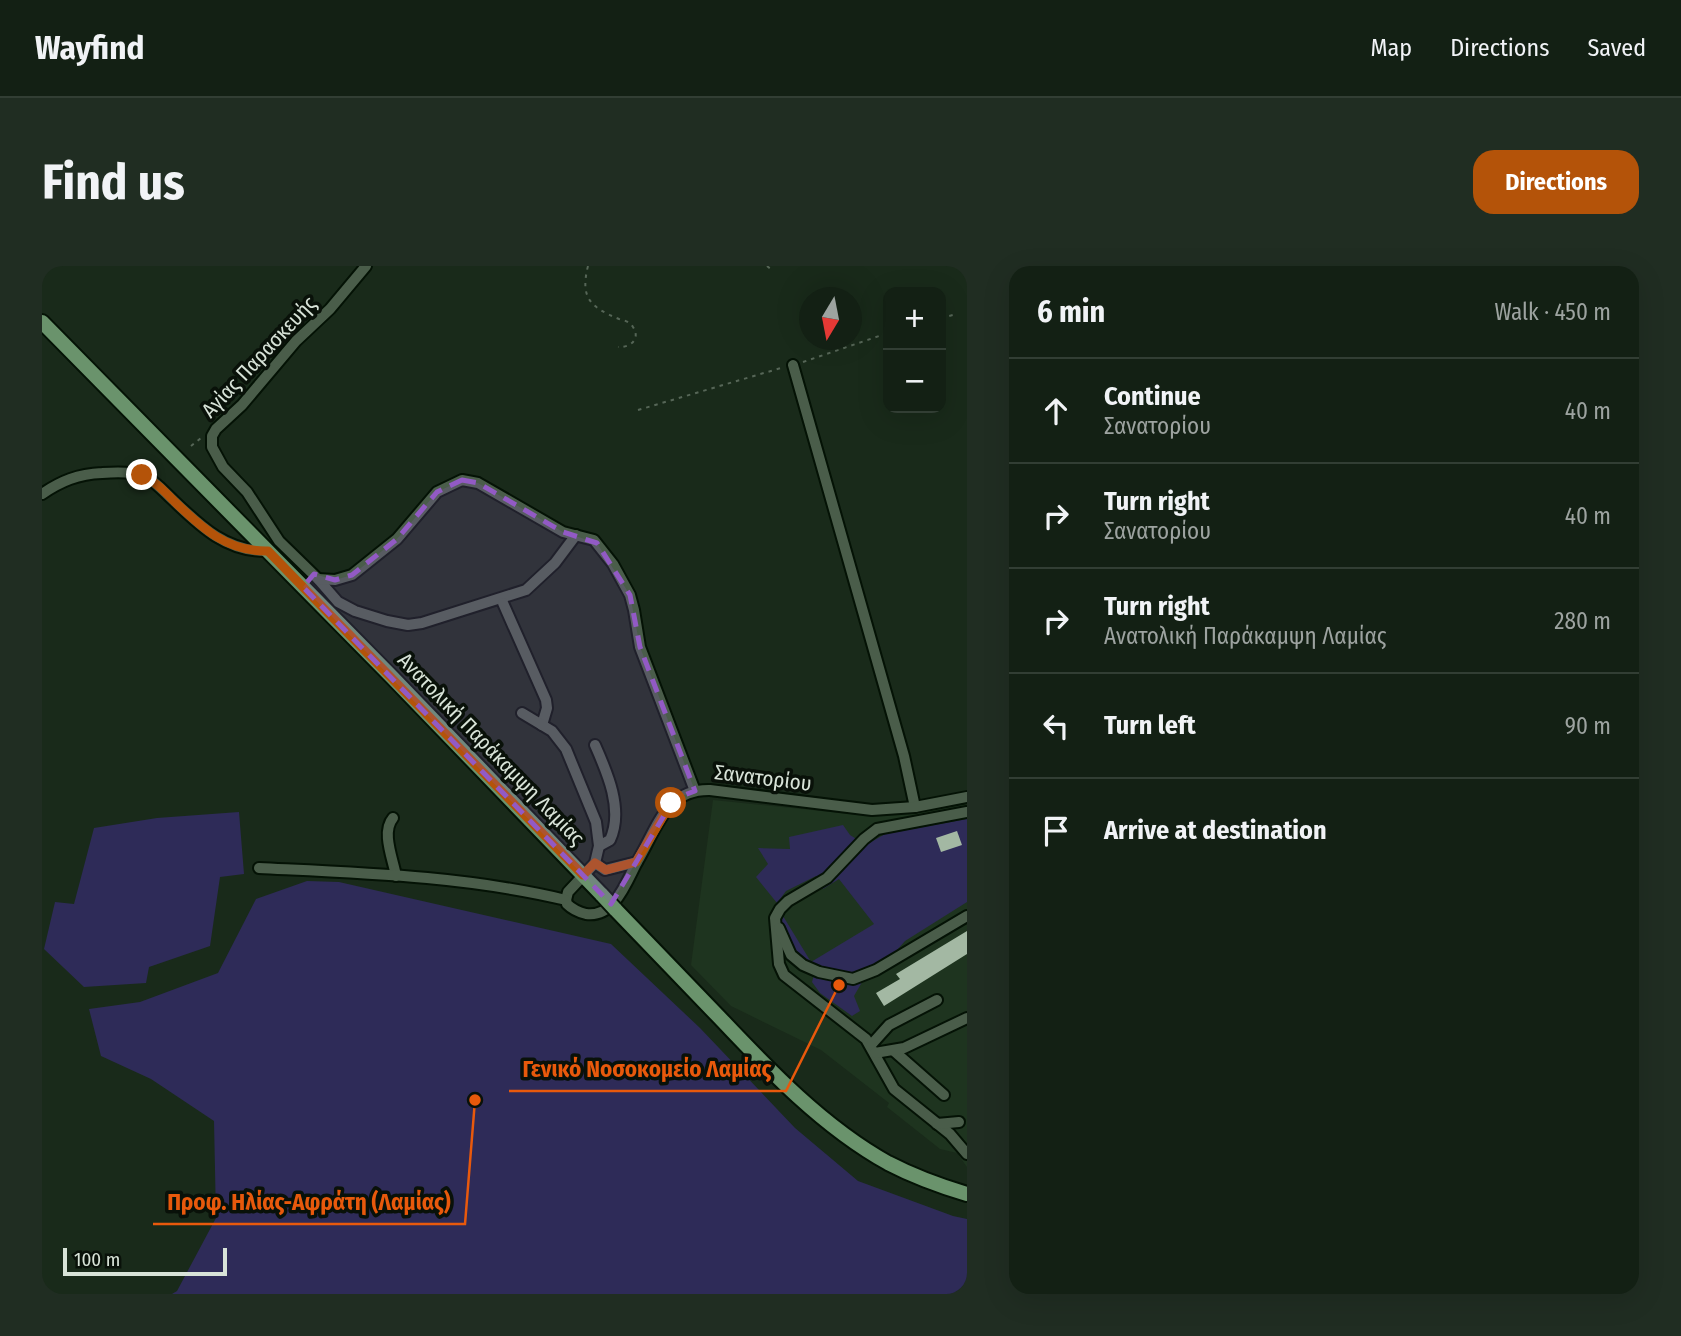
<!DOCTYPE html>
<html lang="en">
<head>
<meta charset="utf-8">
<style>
  body { margin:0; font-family:"Fira Sans Condensed",sans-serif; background:#202d22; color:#f1f3f6 }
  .controls { position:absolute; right:21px; top:21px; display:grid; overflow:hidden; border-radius:14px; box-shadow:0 7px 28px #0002 }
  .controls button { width:63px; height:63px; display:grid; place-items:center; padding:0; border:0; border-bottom:2px solid #323e34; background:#132014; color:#f1f3f6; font:35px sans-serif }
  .compass { position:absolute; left:757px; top:21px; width:63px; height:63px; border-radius:50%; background:#132014; box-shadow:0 7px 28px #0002; rotate:190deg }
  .scale { position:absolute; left:21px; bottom:18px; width:164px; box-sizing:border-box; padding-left:7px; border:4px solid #d8e3d8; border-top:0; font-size:19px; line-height:24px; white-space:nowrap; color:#d8e3d8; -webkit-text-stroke:5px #091109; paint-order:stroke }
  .stop { position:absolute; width:21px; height:21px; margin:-16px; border:5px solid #b45309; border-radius:50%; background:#fff }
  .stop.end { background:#b45309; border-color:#fff; box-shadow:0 2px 7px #0008 }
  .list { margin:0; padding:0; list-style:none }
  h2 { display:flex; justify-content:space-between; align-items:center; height:91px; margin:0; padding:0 28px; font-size:30px }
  h2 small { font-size:23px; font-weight:400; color:#9da3a0 }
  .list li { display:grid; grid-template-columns:46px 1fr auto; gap:21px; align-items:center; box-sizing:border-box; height:105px; padding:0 28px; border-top:2px solid #323e34 }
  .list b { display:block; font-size:26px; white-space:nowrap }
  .list p { margin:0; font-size:23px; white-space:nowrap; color:#9da3a0 }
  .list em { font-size:23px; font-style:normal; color:#9da3a0 }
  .icon { flex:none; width:38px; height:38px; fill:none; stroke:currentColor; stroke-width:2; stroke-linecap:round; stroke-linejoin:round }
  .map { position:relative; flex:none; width:925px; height:1028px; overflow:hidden; border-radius:21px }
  header { display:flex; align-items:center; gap:42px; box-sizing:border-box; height:98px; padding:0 35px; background:#132014; border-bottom:2px solid #323e34 }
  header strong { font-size:33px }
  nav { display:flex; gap:38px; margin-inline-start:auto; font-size:24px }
  .intro { display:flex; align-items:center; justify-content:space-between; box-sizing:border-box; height:168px; padding:0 42px }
  h1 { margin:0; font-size:49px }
  .button { padding:18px 32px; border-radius:21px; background:#b45309; color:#fff; font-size:24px; font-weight:700 }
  main { display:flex; gap:42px; padding:0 42px }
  aside { flex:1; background:#132014; border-radius:21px; box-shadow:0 7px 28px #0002 }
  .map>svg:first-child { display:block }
  .built { fill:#1e341f }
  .green { fill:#2e2b58 }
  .building { fill:#a3b8a3 }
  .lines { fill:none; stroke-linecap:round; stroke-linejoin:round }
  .minor-casing { stroke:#041205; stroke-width:14 }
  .major-casing { stroke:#041205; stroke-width:18 }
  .path { stroke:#566657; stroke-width:2; stroke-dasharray:3.5 5; stroke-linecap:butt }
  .minor { stroke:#4a5d4a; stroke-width:10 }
  .major { stroke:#6a936c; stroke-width:14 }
  .major-bridge-casing { stroke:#041205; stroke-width:18; stroke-linecap:butt }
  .major-bridge { stroke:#6a936c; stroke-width:14 }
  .route { stroke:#b45309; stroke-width:9 }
  .marked { fill:#925ac5; fill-opacity:0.2; stroke:#925ac5; stroke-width:5; stroke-dasharray:14 9; stroke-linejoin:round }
  .labels { text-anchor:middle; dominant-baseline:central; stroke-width:7; stroke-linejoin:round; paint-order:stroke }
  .street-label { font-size:21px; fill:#d8e3d8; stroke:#091109 }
  .leader { fill:none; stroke:#e8590c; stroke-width:2.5 }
  .callout-dot { fill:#e8590c; stroke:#091109; stroke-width:2.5 }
  .callout-label { font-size:23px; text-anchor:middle; font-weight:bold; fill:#e8590c; stroke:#091109; stroke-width:7; stroke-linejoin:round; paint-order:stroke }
</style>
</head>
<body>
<header>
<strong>Wayfind</strong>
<nav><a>Map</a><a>Directions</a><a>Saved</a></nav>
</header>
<div class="intro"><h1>Find us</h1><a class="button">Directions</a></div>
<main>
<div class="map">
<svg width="925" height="1028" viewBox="0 0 925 1028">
  <rect width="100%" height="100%" fill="#192a1a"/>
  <polygon class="built" points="671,534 829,550 881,545 925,536 925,901 915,887 898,883 845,841 847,837 779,784 689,740 649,699"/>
  <g class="green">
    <polygon points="197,546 202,608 178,611 168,680 107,701 104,717 42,721 2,683 13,636 32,638 52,562 115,552"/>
    <polygon points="925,553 925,636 863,675 848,692 827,704 812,730 818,745 810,750 778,727 770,716 774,702 752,685 737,653 741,650 769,696 832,658 797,613 781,623 774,610 744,625 735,637 714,611 726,598 716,582 748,583 747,571 801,559 808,569 824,579 843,568"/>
    <polygon points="265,615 297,616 569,678 658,762 753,862 816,915 911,950 925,953 925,1028 130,1028 135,1025 174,952 172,855 109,813 59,790 47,743 98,736 176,707 214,633"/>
  </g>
  <g class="building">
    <polygon points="915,565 920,579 899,586 894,572"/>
    <polygon points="925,665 925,688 842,740 834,727 858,713 854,708"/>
  </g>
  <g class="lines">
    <g class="minor-casing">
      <g id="minor">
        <polyline points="324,0 288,43 254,75 200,139 174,163 170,170 170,181 181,201 205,226 237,275 276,313 296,336 313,345 345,355 366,359 380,357 484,324 513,297 534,269"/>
        <polyline points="751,99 862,490 873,541"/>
        <path d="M0,228c19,-13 36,-20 60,-21 15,-1 32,-2 47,6 9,5 16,14 24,21 28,27 54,52 95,51"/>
        <polyline points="276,313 293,314 310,309 355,273 395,226 420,214 436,217 521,266 552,274 571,298 588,329 592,344 598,381 653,525"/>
        <polyline points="461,337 504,434 505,442 500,459"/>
        <polyline points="480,447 510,465 524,483 554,556 557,580 553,597 526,626 524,634"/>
        <path d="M553,479c12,27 29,65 15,95l-11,6"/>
        <polyline points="925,546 835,563 822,573 785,612 746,635 738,643 733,652 737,698 742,709 824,773 852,823 908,868 925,888"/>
        <path d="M351,552c-12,14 0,41 3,58"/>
        <path d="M553,597l10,7 32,-8c20,-33 28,-73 73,-72l162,20 43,-3 52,-10"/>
        <path d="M217,602c103,5 207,8 307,32l1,4c6,6 11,8 19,10 28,4 40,-31 51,-52"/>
        <polyline points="737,662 749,689 761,699 777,706 811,713 834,704 925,650"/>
        <polyline points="829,779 847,759 895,734"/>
        <polyline points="852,785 902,829"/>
        <polyline points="833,787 862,782 925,752"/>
        <polyline points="895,858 917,856"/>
      </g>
    </g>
    <g class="major-casing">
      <g id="major">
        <polyline points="0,56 350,411 560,629"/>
        <path d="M573,643c35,36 69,72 104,108 50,53 104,110 169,146 25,13 52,23 79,31"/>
      </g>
    </g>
    <g class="path">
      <path d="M546,0c-8,32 2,41 31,53 5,1 11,3 14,8 8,12 -3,21 -15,20"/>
      <polyline points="725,0 731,5"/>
      <polyline points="899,52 911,49"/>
      <polyline points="761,96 846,67"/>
      <polyline points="596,144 739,102"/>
      <polyline points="149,180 159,172"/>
    </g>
    <use href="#minor" class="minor"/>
    <use href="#major" class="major"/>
    <g class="major-bridge-casing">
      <polyline id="major-bridge" points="560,629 573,643"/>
    </g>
    <use href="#major-bridge" class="major-bridge"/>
  </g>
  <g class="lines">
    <path class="route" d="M100,209c13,6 23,17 33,27 28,27 53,50 93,49l315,324 12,-12 11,7 30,-8 35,-59"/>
  </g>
  <path class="marked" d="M420,214l16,3 85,49 34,11 33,52 10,52 55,144 -21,8 -63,105 -308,-317 11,-13 21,6 17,-5 45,-36 40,-47z"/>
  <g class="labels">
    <g class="street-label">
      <text transform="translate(217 91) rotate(-47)">Αγίας Παρασκευής</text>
      <text transform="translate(449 483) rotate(46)">Ανατολική Παράκαμψη Λαμίας</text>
      <text transform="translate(721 512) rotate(7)">Σανατορίου</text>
    </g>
  </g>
  <path class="leader" d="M797 719L744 825H467M433 834L423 958H111"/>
  <g class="callout-dot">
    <circle cx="797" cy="719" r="7"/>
    <circle cx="433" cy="834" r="7"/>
  </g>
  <g class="callout-label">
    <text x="605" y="811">Γενικό Νοσοκομείο Λαμίας</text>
    <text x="267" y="944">Προφ. Ηλίας-Αφράτη (Λαμίας)</text>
  </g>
</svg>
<div class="controls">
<button>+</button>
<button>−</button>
</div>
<svg class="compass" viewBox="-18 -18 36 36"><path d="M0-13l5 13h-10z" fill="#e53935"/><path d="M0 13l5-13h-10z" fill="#9da3a0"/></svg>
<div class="scale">100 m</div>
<div class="stop" style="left:629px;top:537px"></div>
<div class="stop end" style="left:100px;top:209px"></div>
</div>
<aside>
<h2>6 min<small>Walk · 450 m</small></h2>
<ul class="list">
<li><svg class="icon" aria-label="ahead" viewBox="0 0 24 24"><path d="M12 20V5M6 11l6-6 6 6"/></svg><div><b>Continue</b><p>Σανατορίου</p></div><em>40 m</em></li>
<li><svg class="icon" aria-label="right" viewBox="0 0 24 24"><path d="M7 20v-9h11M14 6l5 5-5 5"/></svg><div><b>Turn right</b><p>Σανατορίου</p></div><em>40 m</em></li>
<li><svg class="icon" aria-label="right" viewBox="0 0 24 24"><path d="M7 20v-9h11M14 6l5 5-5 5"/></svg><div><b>Turn right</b><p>Ανατολική Παράκαμψη Λαμίας</p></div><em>280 m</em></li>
<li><svg class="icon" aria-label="left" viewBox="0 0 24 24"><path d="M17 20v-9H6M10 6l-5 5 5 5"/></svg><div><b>Turn left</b></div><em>90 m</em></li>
<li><svg class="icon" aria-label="arrive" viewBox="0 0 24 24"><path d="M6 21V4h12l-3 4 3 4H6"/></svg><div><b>Arrive at destination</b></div></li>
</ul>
</aside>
</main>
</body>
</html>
